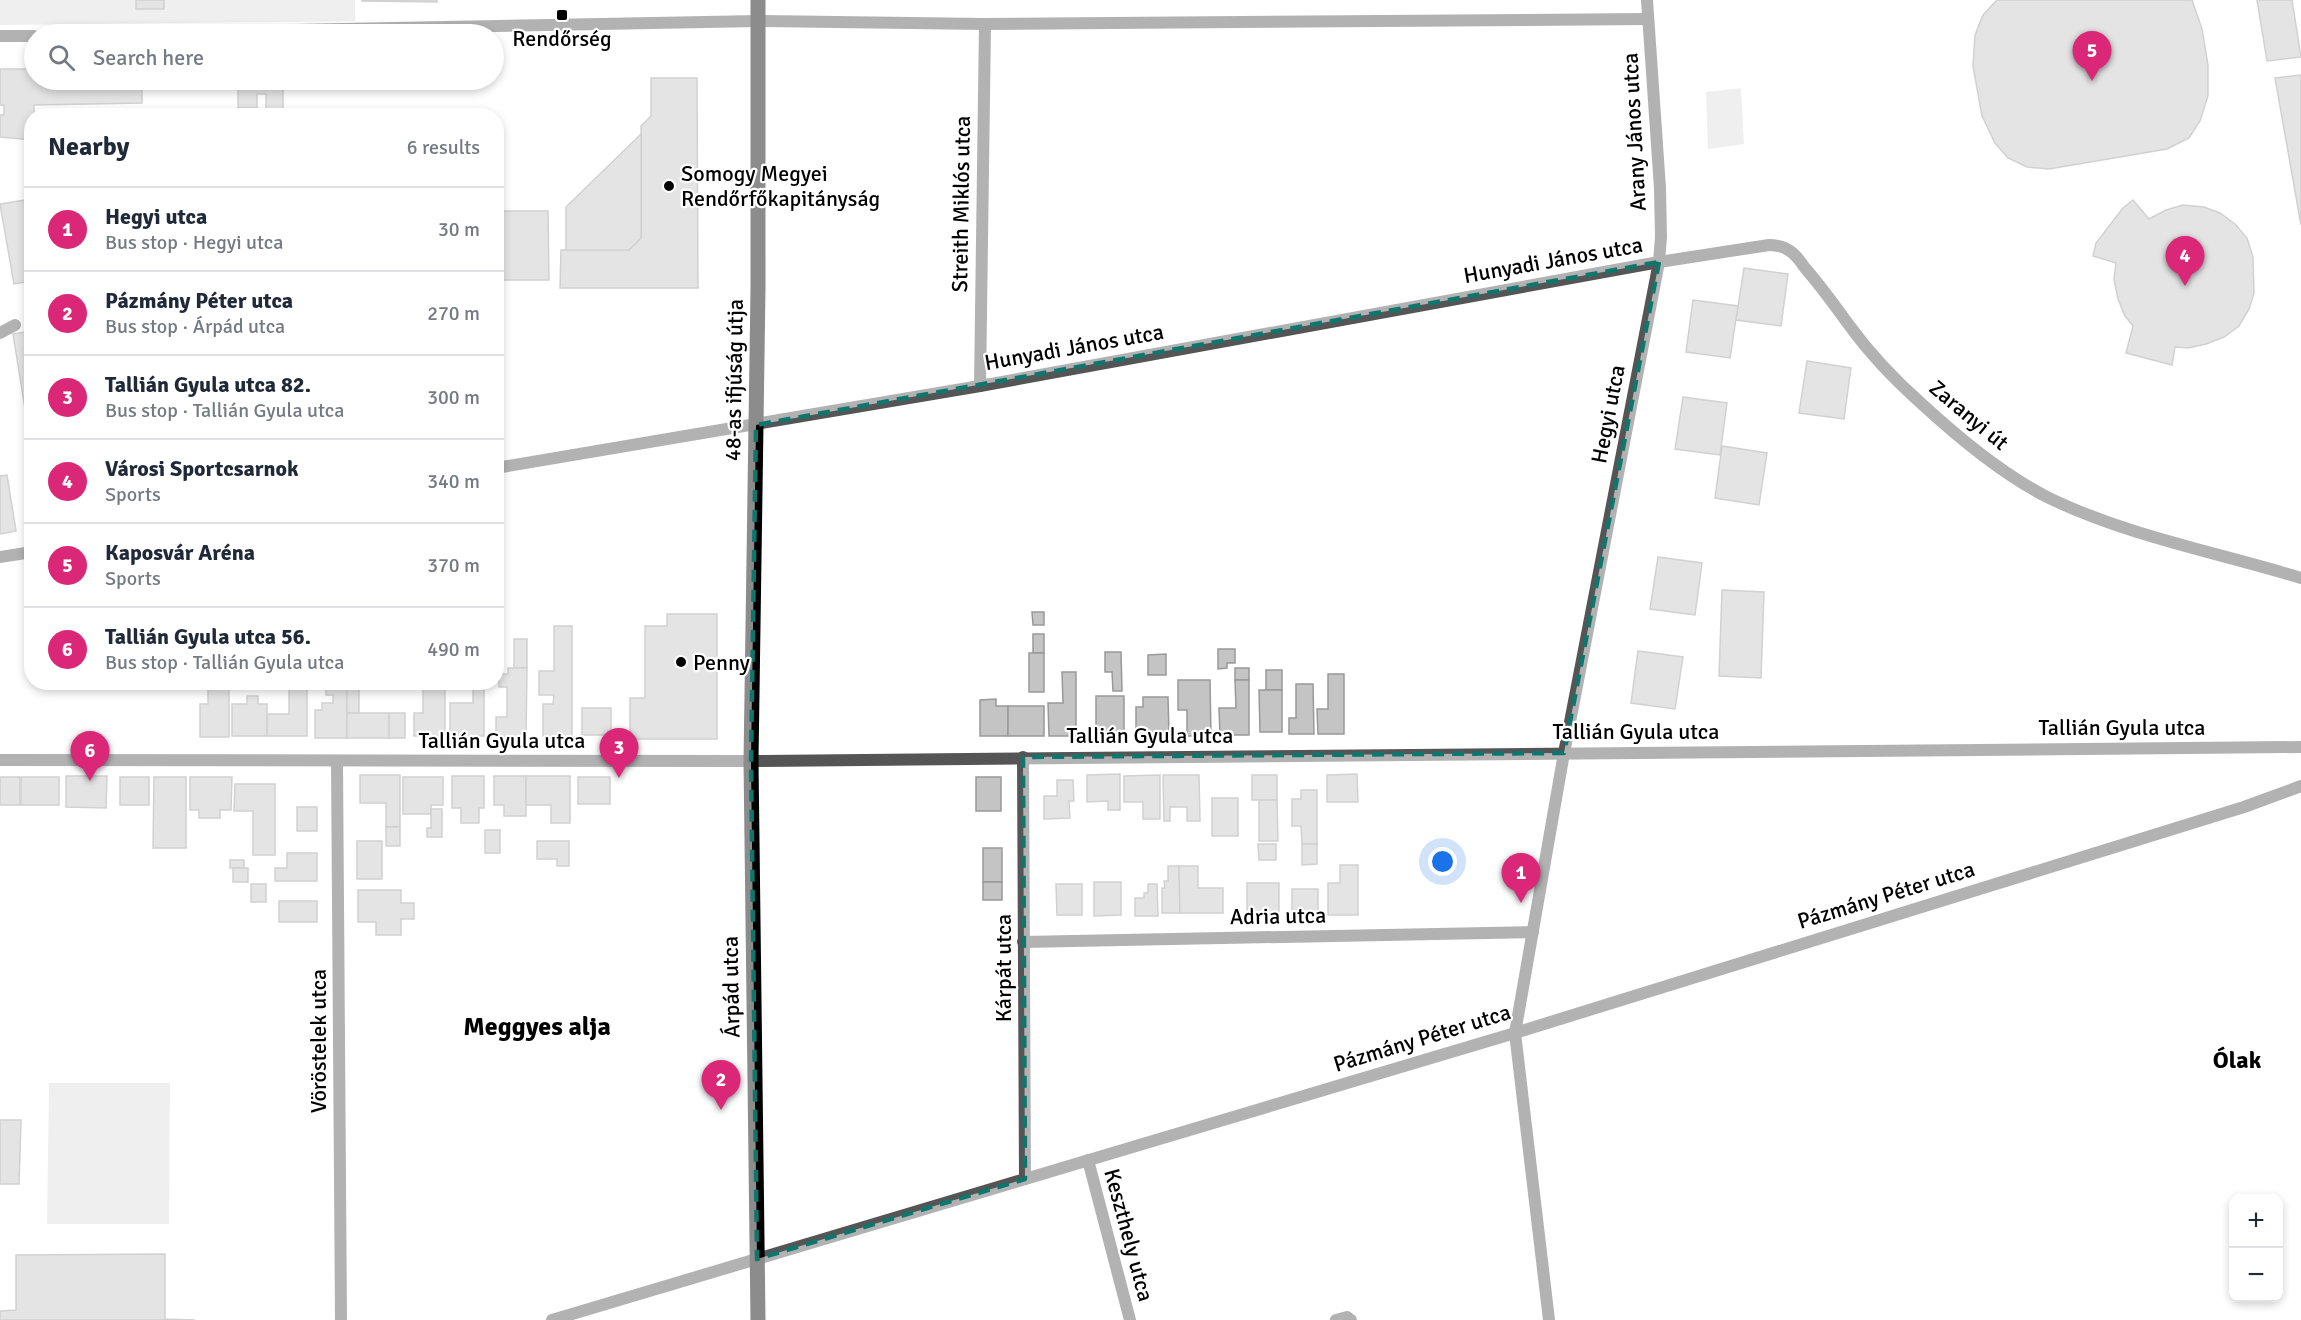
<!DOCTYPE html>
<html lang="en">
<head>
<meta charset="utf-8">
<style>
  body { margin:0; font-family:Signika,sans-serif; background:#f2f2f3; color:#1f2937 }
  .controls { position:absolute; right:18px; bottom:18px; display:grid; overflow:hidden; border-radius:12px; box-shadow:0 3px 9px #0003 }
  .controls button { width:54px; height:54px; display:grid; place-items:center; padding:0; border:0; border-bottom:2px solid #e0e1e3; background:#fff; color:#1f2937; font:30px sans-serif }
  .you { position:absolute; left:1443px; top:862px; width:21px; height:21px; margin:-15px; border:4px solid #fff; border-radius:50%; background:#1a73e8; box-shadow:0 0 0 9px #1a73e833 }
  .badge { display:grid; place-items:center; width:39px; height:39px; border-radius:50%; background:#db2777; color:#fff; font-size:20px; font-weight:700 }
  .pin { position:absolute; translate:-50% -50px; filter:drop-shadow(0 2px 3px #0008) }
  .pin::after { content:''; position:absolute; top:32px; width:21px; height:18px; background:inherit; clip-path:polygon(0 0,100% 0,50% 100%) }
  .list { margin:0; padding:0; list-style:none }
  h2 { display:flex; justify-content:space-between; align-items:center; height:78px; margin:0; padding:0 24px; font-size:26px }
  h2 small { font-size:20px; font-weight:400; color:#747a83 }
  .list li { display:grid; grid-template-columns:39px 1fr auto; gap:18px; align-items:center; box-sizing:border-box; height:84px; padding:0 24px; border-top:2px solid #e0e1e3 }
  .list b { display:block; font-size:22px; white-space:nowrap }
  .list p { margin:0; font-size:20px; white-space:nowrap; color:#747a83 }
  .list em { font-size:20px; font-style:normal; color:#747a83 }
  .icon { flex:none; width:33px; height:33px; fill:none; stroke:currentColor; stroke-width:2; stroke-linecap:round; stroke-linejoin:round }
  .map { position:relative; flex:none; width:2301px; height:1320px; overflow:hidden }
  .search { position:absolute; background:#fff; box-shadow:0 3px 9px #0003; left:24px; top:24px; width:480px; height:66px; display:flex; align-items:center; gap:15px; box-sizing:border-box; padding:0 21px; border-radius:33px; color:#747a83; font-size:22px }
  .panel { position:absolute; background:#fff; box-shadow:0 3px 9px #0003; left:24px; top:108px; width:480px; height:582px; border-radius:24px }
  .map>svg:first-child { display:block }
  .green { fill:#dcdcdc }
  .building { fill:#c4c4c4; stroke:#999; stroke-width:1.5 }
  .lines { fill:none; stroke-linecap:round; stroke-linejoin:round }
  .minor { stroke:#555; stroke-width:12 }
  .primary { stroke:#000; stroke-width:15 }
  .marked { fill:none; stroke:#0f766e; stroke-width:4.5; stroke-dasharray:12 8; stroke-linejoin:round }
  .poi-dot { fill:#000; stroke:#fff; stroke-width:2 }
  .labels { text-anchor:middle; dominant-baseline:central; stroke-width:4.5; stroke-linejoin:round; paint-order:stroke }
  .poi-label { font-size:22px; fill:#000; stroke:#fff; text-anchor:start }
  .street-label { font-size:22px; fill:#000; stroke:#fff }
  .neighbourhood-label { font-size:24px; font-weight:bold; fill:#000; stroke:#fff }
  .quarter-label { font-size:26px; font-weight:bold; fill:#000; stroke:#fff }
</style>
</head>
<body>
<div class="map">
<svg width="2301" height="1320" viewBox="0 0 2301 1320">
  <rect width="100%" height="100%" fill="#fff"/>
  <g class="green">
    <polygon points="0,0 355,0 355,21 0,25"/>
    <polygon points="1741,88 1744,144 1708,149 1706,92"/>
    <polygon points="49,1083 170,1083 169,1224 47,1224"/>
  </g>
  <g class="building">
    <rect x="136" y="0" width="28" height="9"/>
    <polygon points="362,0 437,0 437,2 362,1"/>
    <polygon points="1997,0 2192,0 2202,29 2208,65 2208,96 2200,121 2189,138 2167,149 2049,169 2027,167 2008,158 1995,143 1982,116 1973,66 1975,35 1983,15"/>
    <polygon points="2257,0 2292,0 2301,57 2267,61"/>
    <polygon points="0,69 34,69 34,80 142,80 142,103 34,105 34,115 40,116 32,116 32,140 0,137 0,115 4,115 4,105 0,105"/>
    <polygon points="2301,75 2301,225 2275,78"/>
    <polygon points="651,78 697,78 698,288 560,288 561,250 629,250 641,238 641,126 651,116"/>
    <polygon points="238,80 283,80 283,116 266,116 266,94 257,94 257,108 238,108"/>
    <polygon points="641,134 641,238 629,250 566,250 566,207"/>
    <polygon points="32,199 32,281 14,284 0,204"/>
    <polygon points="2133,200 2149,219 2166,210 2183,205 2204,207 2220,213 2235,224 2247,238 2253,257 2254,293 2249,309 2239,326 2224,337 2206,344 2188,348 2175,347 2172,365 2126,353 2133,326 2125,316 2118,299 2114,279 2116,263 2093,256 2096,243 2123,208"/>
    <polygon points="496,211 548,211 549,280 496,280"/>
    <polygon points="1744,268 1788,274 1781,326 1736,320"/>
    <polygon points="1693,300 1738,306 1730,358 1686,352"/>
    <polygon points="32,331 32,446 31,446 13,334"/>
    <polygon points="1807,361 1851,368 1844,419 1799,413"/>
    <polygon points="496,379 499,379 501,426 496,426"/>
    <polygon points="1683,397 1727,403 1720,455 1675,449"/>
    <polygon points="1722,446 1767,453 1759,505 1715,498"/>
    <polygon points="7,475 16,531 0,534 0,476"/>
    <polygon points="1658,557 1702,563 1695,615 1650,609"/>
    <polygon points="1722,590 1764,592 1761,678 1719,676"/>
    <polygon points="1032,612 1044,612 1044,625 1033,625"/>
    <polygon points="667,614 717,614 717,739 630,739 630,698 645,698 645,626 667,626"/>
    <polygon points="554,626 572,626 572,736 543,736 543,704 553,704 554,695 539,695 539,671 554,671"/>
    <rect x="1033" y="634" width="11" height="19"/>
    <rect x="514" y="639" width="13" height="29"/>
    <polygon points="1218,649 1235,649 1235,663 1227,663 1227,668 1218,669"/>
    <polygon points="1638,651 1683,657 1675,709 1631,703"/>
    <polygon points="1105,652 1121,652 1122,691 1113,691 1112,672 1105,672"/>
    <rect x="1029" y="653" width="15" height="39"/>
    <polygon points="1166,654 1166,675 1148,675 1148,655"/>
    <polygon points="508,668 527,668 526,737 496,737 496,717 507,717 507,687 499,687 499,674 508,674"/>
    <rect x="1235" y="668" width="14" height="12"/>
    <rect x="1266" y="670" width="16" height="20"/>
    <polygon points="1062,672 1076,672 1076,736 1049,736 1048,703 1063,703"/>
    <polygon points="1328,674 1344,674 1344,734 1318,734 1317,709 1328,709"/>
    <polygon points="1178,680 1210,680 1211,736 1187,736 1187,710 1178,710"/>
    <polygon points="1235,680 1249,680 1249,735 1220,735 1219,708 1236,708"/>
    <polygon points="208,682 229,682 229,737 200,737 200,704 208,704"/>
    <polygon points="289,682 307,682 307,736 267,736 267,714 289,714"/>
    <polygon points="326,682 347,682 347,738 315,738 315,710 322,710 322,703 333,703 333,695 326,695"/>
    <rect x="347" y="682" width="12" height="31"/>
    <polygon points="473,682 484,682 484,736 450,736 450,703 473,703"/>
    <polygon points="1296,684 1313,684 1314,734 1289,734 1289,718 1296,718"/>
    <polygon points="423,689 445,689 445,736 414,736 414,713 423,713"/>
    <polygon points="1259,690 1282,690 1282,732 1260,732"/>
    <polygon points="247,696 258,696 258,704 267,704 267,736 232,736 232,704 247,704"/>
    <rect x="1096" y="696" width="28" height="40"/>
    <polygon points="1143,697 1168,697 1169,734 1136,734 1136,707 1143,707"/>
    <polygon points="996,699 996,706 1008,706 1008,736 980,736 980,700"/>
    <rect x="1008" y="706" width="36" height="30"/>
    <rect x="582" y="708" width="29" height="27"/>
    <rect x="347" y="713" width="42" height="25"/>
    <rect x="389" y="713" width="16" height="25"/>
    <polygon points="1120,774 1120,810 1108,810 1108,801 1087,802 1087,775"/>
    <polygon points="1357,774 1358,802 1327,802 1327,775"/>
    <polygon points="360,775 400,775 400,827 386,827 386,803 360,803"/>
    <polygon points="1160,775 1160,819 1143,819 1143,802 1124,802 1124,776"/>
    <polygon points="1163,775 1199,775 1200,821 1187,821 1187,807 1170,807 1170,821 1164,821"/>
    <rect x="1252" y="775" width="25" height="25"/>
    <polygon points="66,776 107,776 106,808 66,807"/>
    <polygon points="452,776 484,776 484,808 479,808 479,823 461,823 461,808 452,808"/>
    <polygon points="494,776 526,776 526,816 504,816 504,805 494,805"/>
    <polygon points="526,776 570,776 570,823 551,823 551,805 526,805"/>
    <rect x="0" y="777" width="20" height="28"/>
    <rect x="21" y="777" width="38" height="28"/>
    <rect x="120" y="777" width="29" height="28"/>
    <polygon points="154,777 186,777 186,848 153,848"/>
    <polygon points="190,777 232,777 231,810 220,810 220,818 199,818 199,810 190,810"/>
    <polygon points="403,777 443,777 443,805 431,805 431,814 403,814"/>
    <rect x="578" y="777" width="32" height="27"/>
    <rect x="976" y="777" width="25" height="34"/>
    <polygon points="1057,780 1073,780 1074,801 1069,801 1070,818 1044,819 1044,796 1057,796"/>
    <polygon points="235,784 275,784 275,855 253,855 253,811 234,811"/>
    <polygon points="1301,790 1317,790 1317,844 1302,844 1301,826 1292,826 1292,799 1301,799"/>
    <rect x="1212" y="798" width="26" height="38"/>
    <polygon points="1259,800 1277,800 1278,841 1259,841"/>
    <rect x="297" y="807" width="20" height="24"/>
    <polygon points="431,809 442,809 442,837 427,837 427,828 431,828"/>
    <rect x="386" y="827" width="14" height="19"/>
    <rect x="485" y="830" width="15" height="23"/>
    <rect x="357" y="841" width="25" height="38"/>
    <polygon points="537,841 569,841 569,866 557,866 557,859 537,859"/>
    <polygon points="1258,844 1276,844 1276,860 1259,860"/>
    <polygon points="1302,844 1317,844 1317,864 1302,865"/>
    <rect x="983" y="848" width="19" height="34"/>
    <polygon points="287,853 317,853 317,881 275,881 275,868 287,868"/>
    <rect x="230" y="860" width="14" height="8"/>
    <polygon points="1340,865 1358,865 1358,915 1328,915 1328,883 1340,883"/>
    <polygon points="1168,866 1179,866 1180,913 1162,913 1162,888 1165,888 1164,881 1168,881"/>
    <polygon points="1179,866 1198,866 1198,888 1223,888 1223,913 1180,913"/>
    <rect x="233" y="868" width="15" height="14"/>
    <rect x="983" y="882" width="19" height="18"/>
    <polygon points="1094,882 1121,882 1121,915 1094,916"/>
    <rect x="1247" y="883" width="32" height="32"/>
    <rect x="251" y="884" width="15" height="18"/>
    <polygon points="1056,884 1082,884 1082,915 1057,915"/>
    <polygon points="1148,884 1157,884 1158,916 1135,916 1135,898 1144,898 1144,893 1148,893"/>
    <rect x="1292" y="889" width="26" height="24"/>
    <polygon points="358,890 401,890 401,903 414,903 414,919 401,919 401,935 376,935 376,922 358,922"/>
    <rect x="279" y="901" width="38" height="21"/>
    <polygon points="0,1120 21,1120 19,1184 0,1184"/>
    <polygon points="165,1254 165,1319 195,1320 0,1320 0,1311 16,1310 16,1255"/>
  </g>
  <g class="lines">
    <g class="minor">
      <polyline points="90,34 758,21 985,24 1648,19"/>
      <polyline points="0,36 34,36"/>
      <polyline points="0,333 15,325"/>
      <polyline points="980,386 985,24"/>
      <path d="M496,468l484,-82 679,-124 110,-17c8,0 14,1 21,6 6,4 11,11 15,17 16,18 30,38 44,57 21,29 48,57 74,80 37,34 79,69 124,92 80,39 169,55 254,81"/>
      <polyline points="0,557 32,552"/>
      <polyline points="1023,757 1025,1179"/>
      <polyline points="0,760 751,761 2301,747"/>
      <polyline points="337,762 341,1320"/>
      <polyline points="1023,942 1533,932"/>
      <polyline points="1088,1160 1130,1320"/>
      <polyline points="552,1320 1515,1033 2244,807 2301,786"/>
      <polyline points="1336,1320 1347,1317 1351,1320"/>
      <polyline points="1549,1320 1515,1033 1564,753 1659,262 1661,237 1660,188 1647,0"/>
    </g>
    <polyline class="primary" points="758,1320 751,761 758,289 758,0"/>
  </g>
  <path d="M0 0H2301V1320H0ZM1659,262l-95,491 -541,4 2,422 -268,80 -6,-498 5,-336z" fill="#fff" fill-opacity=".55" fill-rule="evenodd"/>
  <path class="marked" d="M1659,262l-95,491 -541,4 2,422 -268,80 -6,-498 5,-336z"/>
  <g class="poi-dot">
    <rect x="556" y="9" width="12" height="12" rx="3"/>
    <circle cx="669" cy="186" r="6"/>
    <circle cx="681" cy="662" r="6"/>
  </g>
  <g class="labels">
    <g class="poi-label">
      <text x="562" y="38" text-anchor="middle">Rendőrség</text>
      <text x="681" y="173">Somogy Megyei<tspan x="681" dy="25">Rendőrfőkapitányság</tspan></text>
      <text x="693" y="662">Penny</text>
    </g>
    <g class="street-label">
      <text transform="translate(1634 132) rotate(-93)">Arany János utca</text>
      <text transform="translate(961 204) rotate(-89)">Streith Miklós utca</text>
      <text transform="translate(1553 260) rotate(-10)">Hunyadi János utca</text>
      <text transform="translate(1074 347) rotate(-10)">Hunyadi János utca</text>
      <text transform="translate(734 380) rotate(-89)">48-as ifjúság útja</text>
      <text transform="translate(1608 414) rotate(-79)">Hegyi utca</text>
      <text transform="translate(1969 415) rotate(40)">Zaranyi út</text>
      <text x="2122" y="727">Tallián Gyula utca</text>
      <text x="1636" y="731">Tallián Gyula utca</text>
      <text x="1150" y="735">Tallián Gyula utca</text>
      <text x="502" y="740">Tallián Gyula utca</text>
      <text transform="translate(1886 895) rotate(-17)">Pázmány Péter utca</text>
      <text transform="translate(1278 916) rotate(-1)">Adria utca</text>
      <text transform="translate(1003 968) rotate(-90)">Kárpát utca</text>
      <text transform="translate(731 987) rotate(-91)">Árpád utca</text>
      <text transform="translate(1422 1038) rotate(-17)">Pázmány Péter utca</text>
      <text transform="translate(318 1041) rotate(-90)">Vöröstelek utca</text>
      <text transform="translate(1129 1235) rotate(75)">Keszthely utca</text>
    </g>
    <g class="neighbourhood-label">
      <text x="2237" y="1060">Ólak</text>
    </g>
    <g class="quarter-label">
      <text x="537" y="1027">Meggyes alja</text>
    </g>
  </g>
</svg>
<div class="controls">
<button>+</button>
<button>−</button>
</div>
<div class="you"></div>
<div class="pin badge" style="left:1521px;top:903px">1</div>
<div class="pin badge" style="left:721px;top:1110px">2</div>
<div class="pin badge" style="left:619px;top:778px">3</div>
<div class="pin badge" style="left:2185px;top:286px">4</div>
<div class="pin badge" style="left:2092px;top:81px">5</div>
<div class="pin badge" style="left:90px;top:781px">6</div>
<div class="search"><svg class="icon" aria-label="search" viewBox="0 0 24 24"><circle cx="10" cy="10" r="6"/><path d="M15 15l6 6"/></svg>Search here</div>
<section class="panel">
<h2>Nearby<small>6 results</small></h2>
<ul class="list">
<li><span class="badge">1</span><div><b>Hegyi utca</b><p>Bus stop · Hegyi utca</p></div><em>30 m</em></li>
<li><span class="badge">2</span><div><b>Pázmány Péter utca</b><p>Bus stop · Árpád utca</p></div><em>270 m</em></li>
<li><span class="badge">3</span><div><b>Tallián Gyula utca 82.</b><p>Bus stop · Tallián Gyula utca</p></div><em>300 m</em></li>
<li><span class="badge">4</span><div><b>Városi Sportcsarnok</b><p>Sports</p></div><em>340 m</em></li>
<li><span class="badge">5</span><div><b>Kaposvár Aréna</b><p>Sports</p></div><em>370 m</em></li>
<li><span class="badge">6</span><div><b>Tallián Gyula utca 56.</b><p>Bus stop · Tallián Gyula utca</p></div><em>490 m</em></li>
</ul>
</section>
</div>
</body>
</html>
